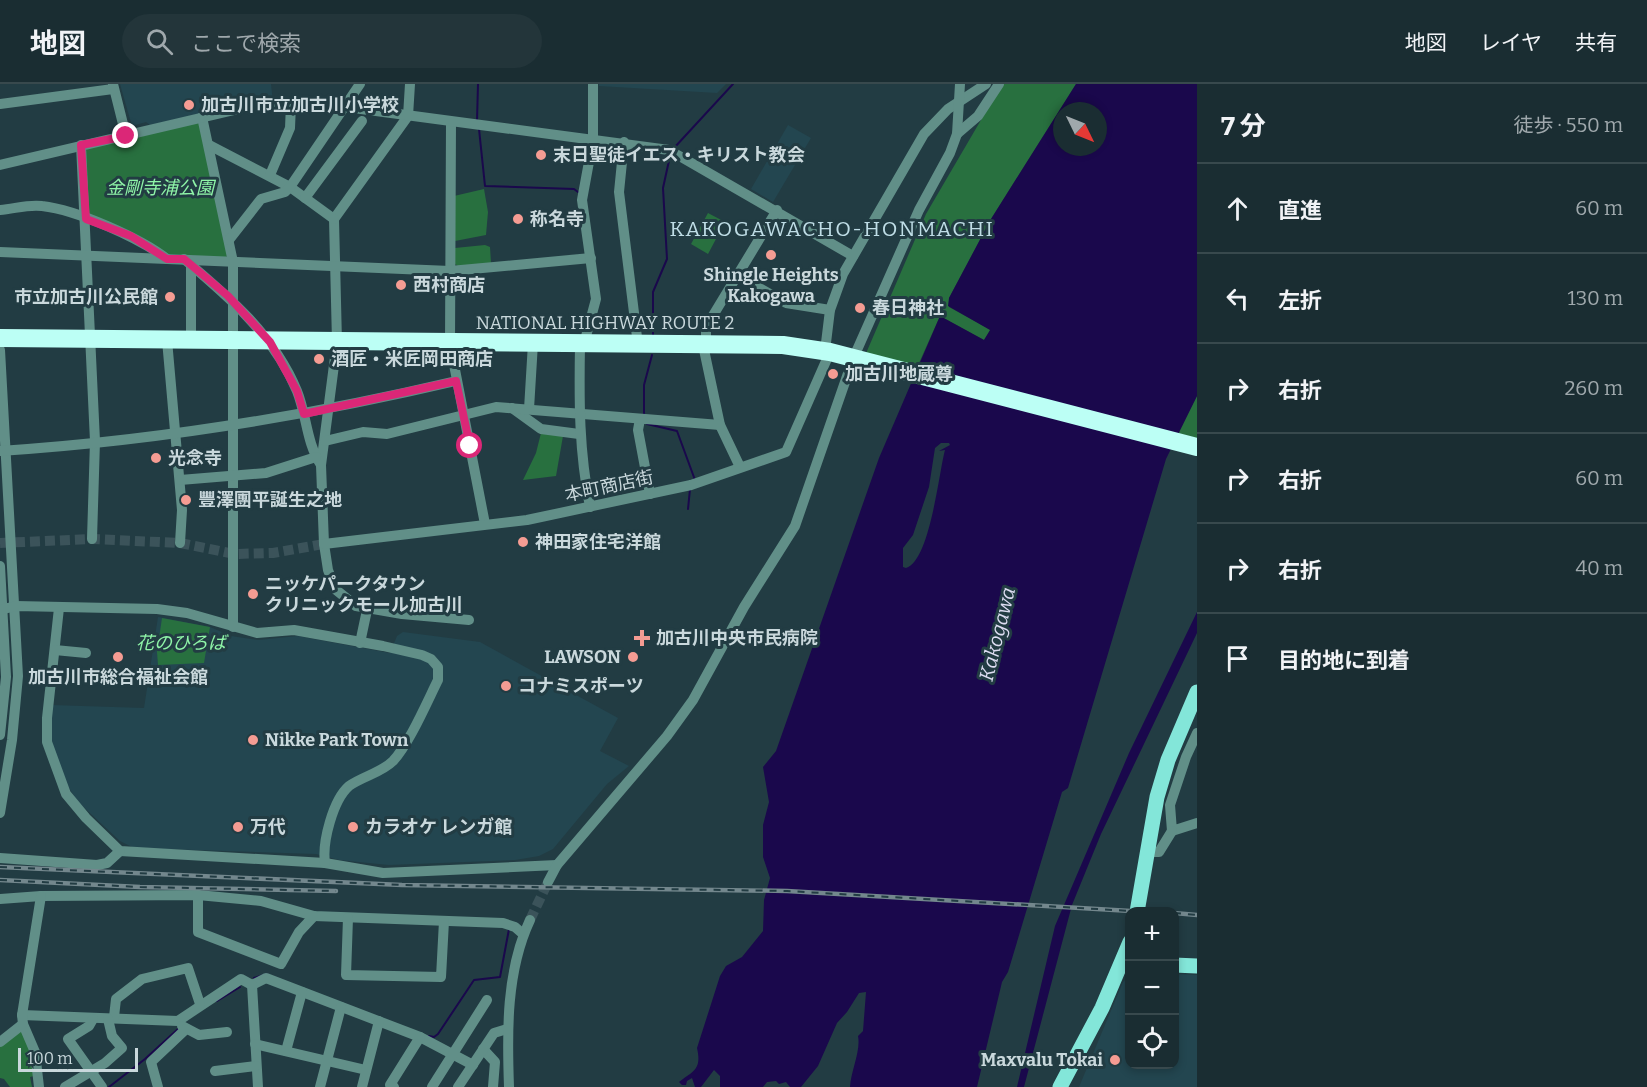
<!DOCTYPE html>
<html lang="ja">
<head>
<meta charset="utf-8">
<style>
  body { margin:0; font-family:Bitter,"Noto Sans JP",serif; background:#23353a; color:#f1f3f6 }
  .controls { position:absolute; right:18px; bottom:18px; display:grid; overflow:hidden; border-radius:12px; box-shadow:0 3px 9px #0003 }
  .controls button { width:54px; height:54px; display:grid; place-items:center; padding:0; border:0; border-bottom:2px solid #38494d; background:#1a2d32; color:#f1f3f6; font:30px sans-serif }
  .compass { position:absolute; left:1053px; top:18px; width:54px; height:54px; border-radius:50%; background:#1a2d32; box-shadow:0 3px 9px #0003; rotate:133deg }
  .scale { position:absolute; left:18px; bottom:15px; width:120px; box-sizing:border-box; padding-left:6px; border:3px solid #c9d8dc; border-top:0; font-size:16px; line-height:21px; white-space:nowrap; color:#c9d8dc; -webkit-text-stroke:4px #223c43; paint-order:stroke }
  .stop { position:absolute; width:18px; height:18px; margin:-14px; border:4px solid #db2777; border-radius:50%; background:#fff }
  .stop.end { background:#db2777; border-color:#fff; box-shadow:0 2px 6px #0008 }
  .list { margin:0; padding:0; list-style:none }
  h2 { display:flex; justify-content:space-between; align-items:center; height:78px; margin:0; padding:0 24px; font-size:26px }
  h2 small { font-size:20px; font-weight:400; color:#9fa8ac }
  .list li { display:grid; grid-template-columns:39px 1fr auto; gap:18px; align-items:center; box-sizing:border-box; height:90px; padding:0 24px; border-top:2px solid #38494d }
  .list b { display:block; font-size:22px; white-space:nowrap }
  .list em { font-size:20px; font-style:normal; color:#9fa8ac }
  .icon { flex:none; width:33px; height:33px; fill:none; stroke:currentColor; stroke-width:2; stroke-linecap:round; stroke-linejoin:round }
  .map { position:relative; flex:none; width:1197px; height:1003px; overflow:hidden }
  header { display:flex; align-items:center; gap:36px; box-sizing:border-box; height:84px; padding:0 30px; background:#1a2d32; border-bottom:2px solid #38494d }
  header strong { font-size:28px }
  nav { display:flex; gap:33px; margin-inline-start:auto; font-size:21px }
  .search { width:420px; height:54px; background:#23353a; display:flex; align-items:center; gap:15px; box-sizing:border-box; padding:0 21px; border-radius:33px; color:#9fa8ac; font-size:22px }
  main { display:flex }
  aside { flex:1; background:#1a2d32 }
  .map>svg:first-child { display:block }
  .built { fill:#234650 }
  .green { fill:#28703f }
  .water { fill:#1a084c; fill-rule:evenodd }
  .lines { fill:none; stroke-linecap:round; stroke-linejoin:round }
  .stream { stroke:#1a084c; stroke-width:2 }
  .minor-tunnel { stroke:#3b535a; stroke-width:10; stroke-dasharray:10 5; stroke-linecap:butt }
  .minor { stroke:#618f88; stroke-width:10 }
  .major { stroke:#83e6d9; stroke-width:15 }
  .highway { stroke:#bcfff5; stroke-width:18 }
  .rail-casing { stroke:#73878d; stroke-width:4.5 }
  .rail { stroke:#223c43; stroke-width:2; stroke-dasharray:7; stroke-linecap:butt }
  .route { stroke:#db2777; stroke-width:8 }
  .poi-dot { fill:#f59c93; stroke:#223c43; stroke-width:2 }
  .labels { text-anchor:middle; dominant-baseline:central; stroke-width:6; stroke-linejoin:round; paint-order:stroke }
  .poi-label { font-size:18px; font-weight:bold; fill:#c9d8dc; stroke:#223c43; text-anchor:start }
  .park-label { font-size:18px; font-style:italic; fill:#8ff5a8; stroke:#223c43 }
  .street-label { font-size:18px; fill:#c9d8dc; stroke:#223c43 }
  .water-label { font-size:20px; font-style:italic; fill:#ddddf2; stroke:#223c43 }
  .quarter-label { font-size:21px; letter-spacing:1.5px; fill:#bfdde6; stroke:#223c43 }
</style>
</head>
<body>
<header>
<strong>地図</strong>
<div class="search"><svg class="icon" aria-label="search" viewBox="0 0 24 24"><circle cx="10" cy="10" r="6"/><path d="M15 15l6 6"/></svg>ここで検索</div>
<nav><a>地図</a><a>レイヤ</a><a>共有</a></nav>
</header>
<main>
<div class="map">
<svg width="1197" height="1003" viewBox="0 0 1197 1003">
  <rect width="100%" height="100%" fill="#223c43"/>
  <g class="built">
    <polygon points="120,0 271,0 273,19 230,23 150,41 146,38 132,42"/>
    <polygon points="599,0 726,0 717,9 599,2"/>
    <polygon points="788,41 811,54 773,118 751,105"/>
    <polygon points="158,533 210,543 231,552 258,556 298,552 390,569 397,552 403,548 480,558 618,634 600,667 629,682 607,700 553,765 539,772 515,776 389,781 339,776 316,770 134,764 120,757 77,717 58,686 51,653 51,621 144,624"/>
    <polygon points="1175,890 1197,891 1197,1003 1079,1003 1123,898 1129,893 1130,980 1174,980"/>
  </g>
  <g class="green">
    <polygon points="1002,0 1076,0 991,135 949,214 949,223 991,246 984,256 940,232 915,288 864,274 926,130"/>
    <polygon points="196,37 200,40 230,169 225,174 168,170 89,133 85,69 88,63"/>
    <polygon points="484,105 488,128 486,151 455,157 454,112"/>
    <polygon points="708,129 725,138 708,170 691,160"/>
    <polygon points="485,161 490,163 491,179 458,182 455,180 455,164"/>
    <polygon points="1197,312 1197,354 1177,349"/>
    <polygon points="541,349 563,352 556,392 523,396 536,369"/>
    <polygon points="162,534 210,543 204,579 158,581 157,568"/>
    <polygon points="20,947 24,948 31,966 34,992 30,993 32,1003 10,1003 4,995 0,994 0,962"/>
  </g>
  <g class="water">
    <path d="M1076,0h121v312l-31,63 -98,329 -6,4 -54,180 -6,10 -25,105h-127c1,-17 11,-36 8,-51l5,-5 3,-39 -7,1 -12,19 -10,11 -19,43 -17,21h-11l-4,-5 -7,2 -3,-3 -9,1 -4,5h-43v-11l-6,-6 -13,17h-6l-3,-9 -5,3 -1,4h-4l-3,-3c14,-11 23,-12 18,-34l23,-72 6,-10 16,-9 21,-26 1,-31 6,-22 -7,-21v-32l6,-23 -6,-35 13,-16 103,-293 61,-142 44,24 6,-10 -42,-24 1,-8 42,-79zM1062,27h36v36h-36zM941,359h8l1,2 -11,6 6,-1c-6,22 -15,111 -39,118l-3,-1v-19l10,-13 16,-48 6,-39z"/>
    <polygon points="1197,528 1197,549 1101,750 1072,821 1024,1003 1017,1003 1055,842 1129,669"/>
  </g>
  <g class="lines">
    <g class="stream">
      <polyline points="477,37 478,0"/>
      <polyline points="479,45 485,102 574,105 578,108"/>
      <polyline points="674,64 733,0"/>
      <polyline points="653,251 653,208 667,175 663,104 670,72"/>
      <polyline points="644,332 644,301 652,271"/>
      <polyline points="647,340 677,347 695,396"/>
      <polyline points="688,425 690,405"/>
      <polyline points="254,894 267,890"/>
      <polyline points="217,917 240,903"/>
      <polyline points="429,952 434,953 438,950 474,896 500,893 509,845"/>
      <polyline points="109,1003 145,975 178,945"/>
    </g>
    <g class="minor-tunnel">
      <polyline points="0,459 92,455 180,459 234,470 273,469 324,460"/>
      <polyline points="530,836 548,798"/>
    </g>
    <g class="minor">
      <polyline points="113,0 126,52"/>
      <polyline points="410,0 408,32 334,135 337,258 321,381 324,460 328,486 335,505 356,522 402,530 469,536"/>
      <polyline points="0,20 113,5"/>
      <polyline points="202,33 233,178 233,543"/>
      <polyline points="451,38 450,260 485,440"/>
      <polyline points="957,50 978,32 999,0"/>
      <polyline points="624,58 619,108 638,261"/>
      <polyline points="81,61 95,357 92,455"/>
      <polyline points="209,61 290,103 334,135"/>
      <polyline points="0,81 243,24 291,20 346,23 669,66 853,172"/>
      <polyline points="270,91 290,44 291,20"/>
      <polyline points="305,114 362,37"/>
      <path d="M0,126c14,-1 28,-6 42,-4 35,4 98,32 125,53"/>
      <polyline points="229,156 261,115 285,108 290,103 360,0"/>
      <polyline points="0,168 450,187 591,174"/>
      <path d="M184,175c45,38 90,76 113,132 10,25 9,51 24,74"/>
      <polyline points="738,192 786,219 830,226"/>
      <polyline points="167,256 182,426 180,459"/>
      <polyline points="706,257 706,243 777,126"/>
      <polyline points="191,259 191,182"/>
      <polyline points="703,261 720,341 740,383"/>
      <polyline points="0,266 18,592 12,656 0,729"/>
      <polyline points="825,267 830,226 843,190 924,50 948,25 986,0"/>
      <polyline points="512,324 541,345 579,350"/>
      <polyline points="529,325 533,259"/>
      <polyline points="640,335 638,346 650,410"/>
      <polyline points="325,357 363,348 387,350 496,323 720,341"/>
      <path d="M0,367c154,-10 307,-35 456,-70"/>
      <polyline points="180,396 266,389 316,373"/>
      <path d="M590,423c-11,-56 -11,-105 -10,-162l5,-5 11,-41 -14,-99 11,-60v-56"/>
      <polyline points="324,460 527,436 691,401 786,368 830,268"/>
      <polyline points="0,482 6,593 0,651"/>
      <polyline points="59,524 47,634 47,658 66,710 86,734 120,767 325,779 383,789 557,781"/>
      <path d="M0,526l16,-4 141,3 30,4 70,20 37,-3 89,16 39,9 9,4 7,8v13c-11,22 -29,64 -45,81 -12,12 -30,15 -44,25 -16,14 -27,56 -24,77"/>
      <polyline points="360,559 367,526"/>
      <polyline points="55,566 86,569"/>
      <polyline points="1197,649 1186,673 1170,721 1172,747 1197,739"/>
      <polyline points="1147,768 1159,768 1172,747"/>
      <polyline points="0,774 97,781 107,779 120,767"/>
      <polyline points="548,798 557,781 667,652 693,616 744,523 795,442 853,275 919,126 950,69 957,50 960,0"/>
      <polyline points="198,811 198,848 281,880 299,848 314,832"/>
      <polyline points="0,815 41,812 198,811 261,817 314,832 503,839 515,843 523,850"/>
      <polyline points="348,834 346,891 441,893 444,837"/>
      <polyline points="252,901 266,894 420,953 473,981"/>
      <polyline points="252,901 258,1003"/>
      <polyline points="22,931 178,937 241,895 252,901"/>
      <polyline points="114,933 116,915 142,895 188,884 200,920"/>
      <polyline points="93,935 89,942 68,955 102,1003"/>
      <polyline points="182,942 199,951 227,948"/>
      <polyline points="0,958 23,940"/>
      <polyline points="255,960 366,986"/>
      <polyline points="483,965 495,978 493,1003"/>
      <polyline points="286,967 302,908"/>
      <polyline points="215,987 256,982"/>
      <polyline points="39,1003 35,968 23,940 22,931 41,812"/>
      <polyline points="65,1003 105,979 122,964 112,952 108,935"/>
      <polyline points="158,1003 151,978 186,945"/>
      <polyline points="320,1003 341,923"/>
      <polyline points="362,1003 379,937"/>
      <polyline points="394,1003 390,1001 420,953"/>
      <polyline points="432,1003 487,916"/>
      <polyline points="458,1003 494,949 507,945"/>
      <path d="M509,1003c-2,-55 -3,-116 21,-167"/>
    </g>
    <g class="major">
      <polyline points="1137,828 1157,713 1168,676 1197,608"/>
      <polyline points="1174,881 1197,882"/>
      <polyline points="1060,1003 1102,924 1130,858"/>
    </g>
    <polyline class="highway" points="0,254 783,261 830,268 1197,363"/>
    <g class="rail-casing">
      <g id="rail">
        <polyline points="0,783 402,801 787,807 1148,828"/>
        <polyline points="0,796 140,803 336,807"/>
        <polyline points="1174,829 1197,831"/>
      </g>
    </g>
    <use href="#rail" class="rail"/>
  </g>
  <g class="lines">
    <polyline class="route" points="126,52 81,61 86,135 131,152 167,175 184,175 228,212 270,258 297,307 304,330 456,297 470,362"/>
  </g>
  <g class="poi-dot">
    <circle cx="189" cy="21" r="6"/>
    <circle cx="541" cy="71" r="6"/>
    <circle cx="518" cy="135" r="6"/>
    <circle cx="771" cy="171" r="6"/>
    <circle cx="401" cy="201" r="6"/>
    <circle cx="170" cy="213" r="6"/>
    <circle cx="860" cy="224" r="6"/>
    <circle cx="319" cy="275" r="6"/>
    <circle cx="833" cy="290" r="6"/>
    <circle cx="156" cy="374" r="6"/>
    <circle cx="186" cy="416" r="6"/>
    <circle cx="523" cy="458" r="6"/>
    <circle cx="253" cy="510" r="6"/>
    <path d="M639 545h6v6h6v6h-6v6h-6v-6h-6v-6h6z"/>
    <circle cx="118" cy="573" r="6"/>
    <circle cx="633" cy="573" r="6"/>
    <circle cx="506" cy="602" r="6"/>
    <circle cx="253" cy="656" r="6"/>
    <circle cx="238" cy="743" r="6"/>
    <circle cx="353" cy="743" r="6"/>
    <circle cx="1115" cy="976" r="6"/>
  </g>
  <g class="labels">
    <g class="poi-label">
      <text x="201" y="21">加古川市立加古川小学校</text>
      <text x="553" y="71">末日聖徒イエス・キリスト教会</text>
      <text x="530" y="135">称名寺</text>
      <text x="771" y="191" text-anchor="middle">Shingle Heights<tspan x="771" dy="21">Kakogawa</tspan></text>
      <text x="413" y="201">西村商店</text>
      <text x="158" y="213" text-anchor="end">市立加古川公民館</text>
      <text x="872" y="224">春日神社</text>
      <text x="331" y="275">酒匠・米匠岡田商店</text>
      <text x="845" y="290">加古川地蔵尊</text>
      <text x="168" y="374">光念寺</text>
      <text x="198" y="416">豐澤團平誕生之地</text>
      <text x="535" y="458">神田家住宅洋館</text>
      <text x="265" y="500">ニッケパークタウン<tspan x="265" dy="21">クリニックモール加古川</tspan></text>
      <text x="656" y="554">加古川中央市民病院</text>
      <text x="621" y="573" text-anchor="end">LAWSON</text>
      <text x="118" y="593" text-anchor="middle">加古川市総合福祉会館</text>
      <text x="518" y="602">コナミスポーツ</text>
      <text x="265" y="656">Nikke Park Town</text>
      <text x="250" y="743">万代</text>
      <text x="365" y="743">カラオケ レンガ館</text>
      <text x="1103" y="976" text-anchor="end">Maxvalu Tokai</text>
    </g>
    <g class="park-label">
      <text x="160" y="104">金剛寺浦公園</text>
      <text x="181" y="559">花のひろば</text>
    </g>
    <g class="street-label">
      <text x="605" y="239">NATIONAL HIGHWAY ROUTE 2</text>
      <text transform="translate(609 402) rotate(-12)">本町商店街</text>
    </g>
    <g class="water-label">
      <text transform="translate(997 550) rotate(-76)">Kakogawa</text>
    </g>
    <g class="quarter-label">
      <text x="832" y="145">KAKOGAWACHO-HONMACHI</text>
    </g>
  </g>
</svg>
<div class="controls">
<button>+</button>
<button>−</button>
<button><svg class="icon" aria-label="locate" viewBox="0 0 24 24"><circle cx="12" cy="12" r="6"/><path d="M12 2v4M12 18v4M2 12h4M18 12h4"/></svg></button>
</div>
<svg class="compass" viewBox="-18 -18 36 36"><path d="M0-13l5 13h-10z" fill="#e53935"/><path d="M0 13l5-13h-10z" fill="#9fa8ac"/></svg>
<div class="scale">100 m</div>
<div class="stop" style="left:470px;top:362px"></div>
<div class="stop end" style="left:126px;top:52px"></div>
</div>
<aside>
<h2>7 分<small>徒歩 · 550 m</small></h2>
<ul class="list">
<li><svg class="icon" aria-label="ahead" viewBox="0 0 24 24"><path d="M12 20V5M6 11l6-6 6 6"/></svg><div><b>直進</b></div><em>60 m</em></li>
<li><svg class="icon" aria-label="left" viewBox="0 0 24 24"><path d="M17 20v-9H6M10 6l-5 5 5 5"/></svg><div><b>左折</b></div><em>130 m</em></li>
<li><svg class="icon" aria-label="right" viewBox="0 0 24 24"><path d="M7 20v-9h11M14 6l5 5-5 5"/></svg><div><b>右折</b></div><em>260 m</em></li>
<li><svg class="icon" aria-label="right" viewBox="0 0 24 24"><path d="M7 20v-9h11M14 6l5 5-5 5"/></svg><div><b>右折</b></div><em>60 m</em></li>
<li><svg class="icon" aria-label="right" viewBox="0 0 24 24"><path d="M7 20v-9h11M14 6l5 5-5 5"/></svg><div><b>右折</b></div><em>40 m</em></li>
<li><svg class="icon" aria-label="arrive" viewBox="0 0 24 24"><path d="M6 21V4h12l-3 4 3 4H6"/></svg><div><b>目的地に到着</b></div></li>
</ul>
</aside>
</main>
</body>
</html>
